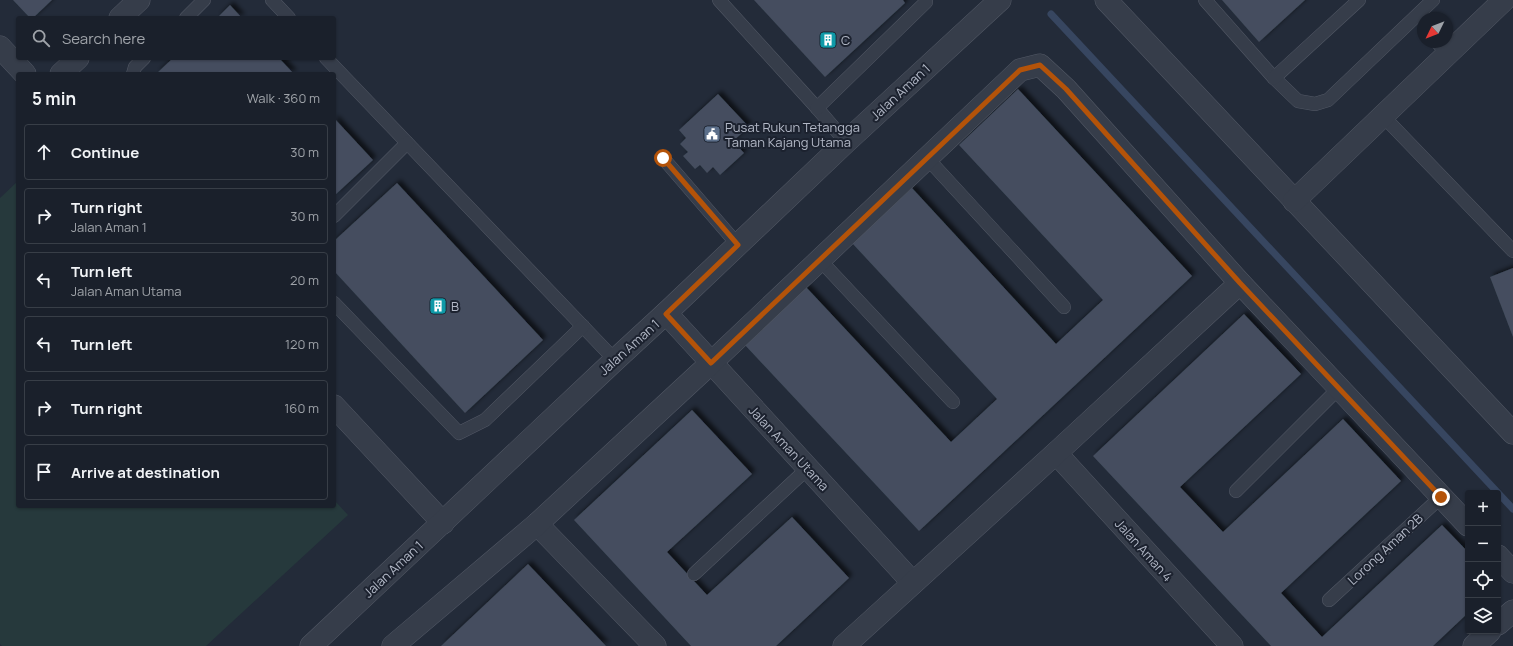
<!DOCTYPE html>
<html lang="en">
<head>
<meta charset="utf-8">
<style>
  body { margin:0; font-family:Manrope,sans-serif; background:#272d37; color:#f1f3f6 }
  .controls { position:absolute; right:12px; bottom:12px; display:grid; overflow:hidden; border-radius:4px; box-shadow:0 1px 3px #0004 }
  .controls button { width:36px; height:36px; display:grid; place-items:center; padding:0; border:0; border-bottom:1px solid #383e47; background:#1a202b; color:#f1f3f6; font:20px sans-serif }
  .compass { position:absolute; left:1417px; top:12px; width:36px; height:36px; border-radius:50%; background:#1a202b; box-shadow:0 1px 3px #0004; rotate:227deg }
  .stop { position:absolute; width:12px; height:12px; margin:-9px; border:3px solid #b45309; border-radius:50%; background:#fff }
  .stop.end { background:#b45309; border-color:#fff; box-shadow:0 1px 4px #0008 }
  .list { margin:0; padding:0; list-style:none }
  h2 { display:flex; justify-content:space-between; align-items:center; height:52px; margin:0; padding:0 16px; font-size:17px }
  h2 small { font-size:13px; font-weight:400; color:#9fa3a9 }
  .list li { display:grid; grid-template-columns:26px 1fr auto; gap:12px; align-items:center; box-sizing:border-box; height:56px; margin:0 8px 8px; padding:0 8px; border:1px solid #383e47; border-radius:4px }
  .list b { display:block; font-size:15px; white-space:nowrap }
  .list p { margin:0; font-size:13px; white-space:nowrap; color:#9fa3a9 }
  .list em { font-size:13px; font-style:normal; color:#9fa3a9 }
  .icon { flex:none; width:22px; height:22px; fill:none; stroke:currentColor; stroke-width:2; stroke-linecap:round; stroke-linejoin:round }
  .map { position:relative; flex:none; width:1513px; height:646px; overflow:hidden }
  .search { position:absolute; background:#1a202b; box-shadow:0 1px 3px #0004; left:16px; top:16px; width:320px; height:44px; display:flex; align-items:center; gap:10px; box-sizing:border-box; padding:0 14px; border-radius:4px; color:#9fa3a9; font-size:15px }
  .panel { position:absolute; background:#1a202b; box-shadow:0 1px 3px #0004; left:16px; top:72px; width:320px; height:436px; border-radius:4px }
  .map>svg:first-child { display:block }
  .green { fill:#26393c }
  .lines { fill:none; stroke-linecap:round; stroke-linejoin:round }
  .stream { stroke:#374660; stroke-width:7 }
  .building { fill:#444e5e; filter:url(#shadow) }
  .service-casing { stroke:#525865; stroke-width:14 }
  .minor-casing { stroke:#525865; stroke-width:23 }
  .service { stroke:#363d4a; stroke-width:13 }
  .minor { stroke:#363d4a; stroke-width:22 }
  .route { stroke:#b45309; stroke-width:5 }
  .labels { text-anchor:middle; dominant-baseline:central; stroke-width:4; stroke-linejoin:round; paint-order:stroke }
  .poi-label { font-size:13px; fill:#b2b8c6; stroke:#1c222f; text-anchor:start }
  .street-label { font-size:13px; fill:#b2b8c6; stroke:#1c222f }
</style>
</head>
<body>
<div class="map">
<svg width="1513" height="646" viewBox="0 0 1513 646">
  <defs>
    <filter id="shadow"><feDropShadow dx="3.5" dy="-3.5" stdDeviation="2" flood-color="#0009"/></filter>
  </defs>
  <rect width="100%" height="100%" fill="#232b39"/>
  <polygon class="green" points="18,181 18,506 334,506 334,500 348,515 206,646 2,646 0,644 0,198"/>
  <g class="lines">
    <polyline class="stream" points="1051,14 1513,509"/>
  </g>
  <g class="building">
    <polygon points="13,0 52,0 33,18 30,18"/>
    <polygon points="754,0 903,0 905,3 825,77"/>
    <polygon points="1222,0 1305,0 1259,42"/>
    <polygon points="230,5 242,18 217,18"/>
    <polygon points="173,58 279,58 294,74 156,74"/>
    <polygon points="1018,89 1192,276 919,531 744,344 806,287 951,442 997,399 852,243 912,188 1056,344 1103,300 959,145"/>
    <polygon points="718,94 749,127 733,141 744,153 720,175 713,167 707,173 700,165 695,169 683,156 688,152 680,144 686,138 679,130"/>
    <polygon points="334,118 373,160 334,196"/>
    <polygon points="397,183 543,340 465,413 334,271 334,241"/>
    <polygon points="1513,268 1513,337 1490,277"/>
    <polygon points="1244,314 1301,374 1180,487 1223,532 1343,419 1401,481 1281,593 1322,637 1442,525 1468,552 1468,613 1433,646 1271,646 1093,456"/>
    <polygon points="692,410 752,474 667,552 707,595 792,517 849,578 776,646 691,646 574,520"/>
    <polygon points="528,564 606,646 441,646"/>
  </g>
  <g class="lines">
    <g class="service-casing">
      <g id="service">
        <polyline points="272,0 289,18"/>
        <polyline points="719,0 817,108 846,142"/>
        <polyline points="1205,0 1274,78 1298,101 1315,104 1328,100 1433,0"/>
        <polyline points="186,18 204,0"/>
        <polyline points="1437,42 1448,54"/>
        <polyline points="326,58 615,360"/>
        <polyline points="133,74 135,67 144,58"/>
        <polyline points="1274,78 1359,0"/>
        <polyline points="817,108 926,2 926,0"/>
        <polyline points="1383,116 1513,251"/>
        <polyline points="663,158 738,245"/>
        <polyline points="927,158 1064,307"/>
        <polyline points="334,216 407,143"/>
        <polyline points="820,260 953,402"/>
        <polyline points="334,303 459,433 485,420 583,326"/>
        <polyline points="1236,491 1339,388"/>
        <polyline points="694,574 808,468"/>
        <polyline points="1329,600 1441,497"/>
      </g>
    </g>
    <g class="minor-casing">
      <g id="minor">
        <polyline points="1106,0 1513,433"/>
        <polyline points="120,18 139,0"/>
        <polyline points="0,47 25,74"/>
        <polyline points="61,74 78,58"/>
        <polyline points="1294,201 1504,0"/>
        <polyline points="666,313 913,583"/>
        <polyline points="334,406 443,523"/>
        <polyline points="1056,453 1232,646"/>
        <polyline points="537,524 655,646"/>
        <polyline points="1498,556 1513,572"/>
        <polyline points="1498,624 1513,611"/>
        <polyline points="311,646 615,360 666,313 846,142 1000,0"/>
        <polyline points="393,646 537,524 711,363 1020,70 1040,65 1066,89 1240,283 1468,525"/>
        <polyline points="844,646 1056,453 1240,283"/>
        <polyline points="1474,646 1490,631"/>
      </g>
    </g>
    <use href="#service" class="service"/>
    <use href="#minor" class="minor"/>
  </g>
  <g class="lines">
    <polyline class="route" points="663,158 738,245 666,314 711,363 1020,70 1040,65 1066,89 1240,283 1441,497"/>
  </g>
  <defs>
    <g id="building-square" transform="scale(0.9)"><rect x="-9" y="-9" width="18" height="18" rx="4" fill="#0f9aa8" stroke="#1c222f"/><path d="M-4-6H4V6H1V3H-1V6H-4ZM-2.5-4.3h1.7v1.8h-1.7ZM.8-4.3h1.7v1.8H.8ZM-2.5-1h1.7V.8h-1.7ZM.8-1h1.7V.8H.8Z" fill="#fff"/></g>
    <g id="civic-square" transform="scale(0.9)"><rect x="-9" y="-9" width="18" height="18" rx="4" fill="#5c6f8a" stroke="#1c222f"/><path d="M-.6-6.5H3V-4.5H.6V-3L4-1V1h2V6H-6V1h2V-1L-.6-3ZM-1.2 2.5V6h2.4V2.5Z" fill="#fff"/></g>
  </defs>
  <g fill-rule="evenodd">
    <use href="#building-square" x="828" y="40"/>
    <use href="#civic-square" x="712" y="134"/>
    <use href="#building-square" x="438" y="306"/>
  </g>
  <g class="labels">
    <g class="poi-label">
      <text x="841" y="40">C</text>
      <text x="725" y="127">Pusat Rukun Tetangga<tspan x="725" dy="15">Taman Kajang Utama</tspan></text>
      <text x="451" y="306">B</text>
    </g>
    <g class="street-label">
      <text transform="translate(900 92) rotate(-43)">Jalan Aman 1</text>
      <text transform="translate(629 347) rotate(-42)">Jalan Aman 1</text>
      <text transform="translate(789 448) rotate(47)">Jalan Aman Utama</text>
      <text transform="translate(1385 549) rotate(-43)">Lorong Aman 2B</text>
      <text transform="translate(1144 550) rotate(48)">Jalan Aman 4</text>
      <text transform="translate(393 569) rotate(-43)">Jalan Aman 1</text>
    </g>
  </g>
</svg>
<div class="controls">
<button>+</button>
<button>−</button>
<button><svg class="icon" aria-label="locate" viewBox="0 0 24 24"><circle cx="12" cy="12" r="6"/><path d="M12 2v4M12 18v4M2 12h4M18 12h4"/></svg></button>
<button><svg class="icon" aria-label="layers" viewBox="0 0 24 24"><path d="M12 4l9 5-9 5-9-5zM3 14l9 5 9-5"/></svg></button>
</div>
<svg class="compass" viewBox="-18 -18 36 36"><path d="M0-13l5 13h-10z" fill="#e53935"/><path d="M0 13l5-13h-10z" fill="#9fa3a9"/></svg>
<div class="stop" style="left:663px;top:158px"></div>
<div class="stop end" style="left:1441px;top:497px"></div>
<div class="search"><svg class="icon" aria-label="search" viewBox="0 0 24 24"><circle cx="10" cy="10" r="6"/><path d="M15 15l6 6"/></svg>Search here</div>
<section class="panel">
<h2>5 min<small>Walk · 360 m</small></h2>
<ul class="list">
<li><svg class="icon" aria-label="ahead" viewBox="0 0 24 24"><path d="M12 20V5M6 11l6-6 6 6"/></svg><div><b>Continue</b></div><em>30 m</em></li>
<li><svg class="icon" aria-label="right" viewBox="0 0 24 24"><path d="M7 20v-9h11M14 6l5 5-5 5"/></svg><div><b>Turn right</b><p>Jalan Aman 1</p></div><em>30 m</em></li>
<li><svg class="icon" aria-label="left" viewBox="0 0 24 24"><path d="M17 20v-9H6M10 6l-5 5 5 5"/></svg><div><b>Turn left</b><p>Jalan Aman Utama</p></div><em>20 m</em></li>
<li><svg class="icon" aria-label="left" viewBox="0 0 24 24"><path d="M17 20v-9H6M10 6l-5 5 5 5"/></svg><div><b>Turn left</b></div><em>120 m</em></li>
<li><svg class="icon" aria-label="right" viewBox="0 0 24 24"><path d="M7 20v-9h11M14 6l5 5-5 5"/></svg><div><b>Turn right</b></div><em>160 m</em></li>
<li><svg class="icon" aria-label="arrive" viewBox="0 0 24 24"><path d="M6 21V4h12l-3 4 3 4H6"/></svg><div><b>Arrive at destination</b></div></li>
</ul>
</section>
</div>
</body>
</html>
